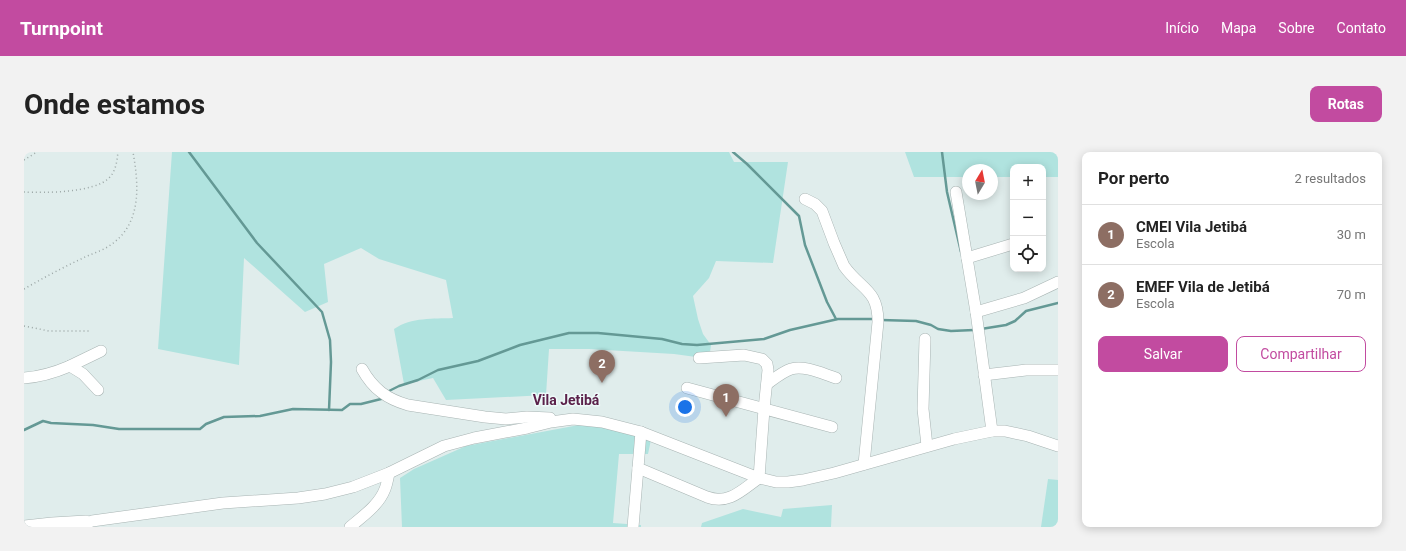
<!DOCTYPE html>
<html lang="pt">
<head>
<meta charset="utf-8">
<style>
  body { margin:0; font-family:Roboto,sans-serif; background:#f2f2f2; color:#222 }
  .controls { position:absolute; right:12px; top:12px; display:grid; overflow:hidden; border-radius:8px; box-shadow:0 2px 10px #0003 }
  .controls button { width:36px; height:36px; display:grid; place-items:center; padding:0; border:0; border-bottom:1px solid #e0e0e0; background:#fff; color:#222; font:20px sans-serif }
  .compass { position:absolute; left:938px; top:12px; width:36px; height:36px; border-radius:50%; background:#fff; box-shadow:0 2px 10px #0003; rotate:10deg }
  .you { position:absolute; left:661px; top:255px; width:14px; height:14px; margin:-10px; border:3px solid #fff; border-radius:50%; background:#1a73e8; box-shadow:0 0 0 6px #1a73e833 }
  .badge { display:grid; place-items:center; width:26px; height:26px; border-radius:50%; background:#c24ba0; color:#fff; font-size:13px; font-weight:700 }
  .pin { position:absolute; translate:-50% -33px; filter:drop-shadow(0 1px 2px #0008) }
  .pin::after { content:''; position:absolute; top:21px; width:14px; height:12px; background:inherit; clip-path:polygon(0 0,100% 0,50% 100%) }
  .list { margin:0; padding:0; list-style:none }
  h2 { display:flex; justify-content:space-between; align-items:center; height:52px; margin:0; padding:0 16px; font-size:17px }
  h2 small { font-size:13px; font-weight:400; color:#767676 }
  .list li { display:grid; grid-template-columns:26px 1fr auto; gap:12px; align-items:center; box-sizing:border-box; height:60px; padding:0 16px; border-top:1px solid #e0e0e0 }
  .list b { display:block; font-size:15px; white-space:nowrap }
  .list p { margin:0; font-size:13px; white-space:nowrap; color:#767676 }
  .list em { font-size:13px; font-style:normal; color:#767676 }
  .actions { display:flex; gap:8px; padding:12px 16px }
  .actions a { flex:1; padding:9px 0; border:1px solid #c24ba0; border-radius:8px; text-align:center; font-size:14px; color:#c24ba0 }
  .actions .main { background:#c24ba0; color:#fff }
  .icon { flex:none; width:22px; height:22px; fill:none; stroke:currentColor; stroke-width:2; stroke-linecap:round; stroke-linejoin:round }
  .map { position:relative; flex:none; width:1034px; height:375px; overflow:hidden; border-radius:8px }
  header { display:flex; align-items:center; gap:24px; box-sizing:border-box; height:56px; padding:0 20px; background:#c24ba0; color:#fff }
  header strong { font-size:19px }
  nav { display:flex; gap:22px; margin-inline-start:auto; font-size:14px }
  .intro { display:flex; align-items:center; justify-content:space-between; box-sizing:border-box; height:96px; padding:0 24px }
  h1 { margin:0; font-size:28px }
  .button { padding:10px 18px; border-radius:8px; background:#c24ba0; color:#fff; font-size:14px; font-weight:700 }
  main { display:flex; gap:24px; padding:0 24px }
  aside { flex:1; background:#fff; border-radius:8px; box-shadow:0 2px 10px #0003 }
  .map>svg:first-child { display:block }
  .green { fill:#b0e3df }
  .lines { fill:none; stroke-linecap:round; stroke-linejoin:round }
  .stream { stroke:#649995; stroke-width:2.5 }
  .minor-casing { stroke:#a8b4b3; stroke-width:12 }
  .path { stroke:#9ca7a6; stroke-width:1.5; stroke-dasharray:1 3; stroke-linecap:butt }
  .minor { stroke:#fff; stroke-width:11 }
  .labels { text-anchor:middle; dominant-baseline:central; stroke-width:3; stroke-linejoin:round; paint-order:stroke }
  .district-label { font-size:14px; font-weight:bold; fill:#5b214a; stroke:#edfaf9 }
</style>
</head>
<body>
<header>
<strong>Turnpoint</strong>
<nav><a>Início</a><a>Mapa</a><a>Sobre</a><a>Contato</a></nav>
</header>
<div class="intro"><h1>Onde estamos</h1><a class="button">Rotas</a></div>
<main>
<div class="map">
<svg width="1034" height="375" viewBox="0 0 1034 375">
  <rect width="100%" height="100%" fill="#e0edec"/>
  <g class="green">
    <path d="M148,0h557l5,10h54l-15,101 -57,-2 -7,17 -16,18 5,23 5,15 8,11 -1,7 -14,5 -22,-3 -85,-5h-40l-3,46 -100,5 -13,-22 -29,6 -10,-55c18,-12 39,-10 59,-11l-7,-38 -67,-21 -18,-11 -37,16 4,38 -23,10 -61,-54 -5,107 -81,-16z"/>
    <polygon points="881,0 1034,0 1034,25 1019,25 1019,15 989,15 989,25 968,25 968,18 944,18 944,25 890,25"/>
    <polygon points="555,273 577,273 628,283 624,302 595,302 589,371 617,373 617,375 378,375 376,326 390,317 442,294"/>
    <polygon points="1024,327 1034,328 1034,375 1017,375"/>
    <polygon points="808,353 807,375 677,375 678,371 719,357 757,365 759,357"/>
  </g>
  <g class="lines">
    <g class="stream">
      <polyline points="165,0 233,91 298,160 306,188 307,210 305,258"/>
      <polyline points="709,0 723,12 775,64 781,93 803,150 812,167"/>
      <polyline points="918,0 923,40 937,100"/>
      <polyline points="857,168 892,169 907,173 914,177 927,179 950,178"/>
      <polyline points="957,177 982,173 991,169 1002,159 1034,151"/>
      <polyline points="365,239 375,234 394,228 414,218 454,209 496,193 545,181 574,181 638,187 658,192 673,193 740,187 766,178 814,167 850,167"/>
      <polyline points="0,278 19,269 27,271 69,273 95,277 176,277 182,272 200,265 236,264 269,257 318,258 326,252 337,252 357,247"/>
    </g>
    <g class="minor-casing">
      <g id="minor">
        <polyline points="932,40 952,160 968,279"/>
        <path d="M781,47l10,5 7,7 12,32 10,23c17,24 34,23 34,56l-14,142"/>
        <polyline points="943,106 989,92"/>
        <polyline points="952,160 1000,146 1034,130"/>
        <polyline points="901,187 899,257 903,294"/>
        <polyline points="46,214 77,199"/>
        <path d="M338,217c11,20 25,30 46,36l77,12 21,2 21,-2 23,1"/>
        <polyline points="960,223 1002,218 1034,218"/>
        <path d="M0,226c15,-1 32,-6 46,-12l13,8 15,16"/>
        <path d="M743,232c7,-5 15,-12 24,-15 14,-4 32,5 45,9"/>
        <polyline points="663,236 808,275"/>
        <path d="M617,280l-3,36 69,29c22,8 35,-7 52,-19l5,-69 4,-39 -1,-6 -5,-5 -18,-4 -45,3"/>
        <polyline points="0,374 28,371 62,369"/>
        <polyline points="54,375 68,369 199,351 274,346 301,342 329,335 365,321 420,294 450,286 503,276 527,270 549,267 578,270 617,280 735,326 752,330 764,330 779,328 810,321 930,287 968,279 981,279 1004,284 1034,294"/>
        <path d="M326,375c13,-11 29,-22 35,-38 2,-5 3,-11 4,-16"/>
        <polyline points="609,375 614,316"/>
      </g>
    </g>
    <g class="path">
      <polyline points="0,8 13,0"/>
      <path d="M0,40c20,1 70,1 85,-14 7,-7 8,-17 9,-26"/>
      <path d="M0,137c19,-11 38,-21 57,-30 9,-5 19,-7 28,-13 33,-21 30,-60 24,-94"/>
      <polyline points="0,174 25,179 66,179"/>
    </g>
    <use href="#minor" class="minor"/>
  </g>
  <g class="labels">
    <g class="district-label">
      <text x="542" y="248">Vila Jetibá</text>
    </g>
  </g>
</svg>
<div class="controls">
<button>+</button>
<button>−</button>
<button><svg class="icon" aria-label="locate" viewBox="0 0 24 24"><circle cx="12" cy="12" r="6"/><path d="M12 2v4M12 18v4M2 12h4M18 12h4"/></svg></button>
</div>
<svg class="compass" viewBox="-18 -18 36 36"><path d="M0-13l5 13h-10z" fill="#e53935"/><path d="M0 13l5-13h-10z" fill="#767676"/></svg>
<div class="you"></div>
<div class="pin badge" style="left:702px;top:265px;background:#8d6e63">1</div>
<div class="pin badge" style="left:578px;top:231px;background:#8d6e63">2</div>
</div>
<aside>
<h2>Por perto<small>2 resultados</small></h2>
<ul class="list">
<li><span class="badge" style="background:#8d6e63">1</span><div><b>CMEI Vila Jetibá</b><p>Escola</p></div><em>30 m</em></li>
<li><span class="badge" style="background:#8d6e63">2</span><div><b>EMEF Vila de Jetibá</b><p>Escola</p></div><em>70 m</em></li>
</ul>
<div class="actions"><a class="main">Salvar</a><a>Compartilhar</a></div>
</aside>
</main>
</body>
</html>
